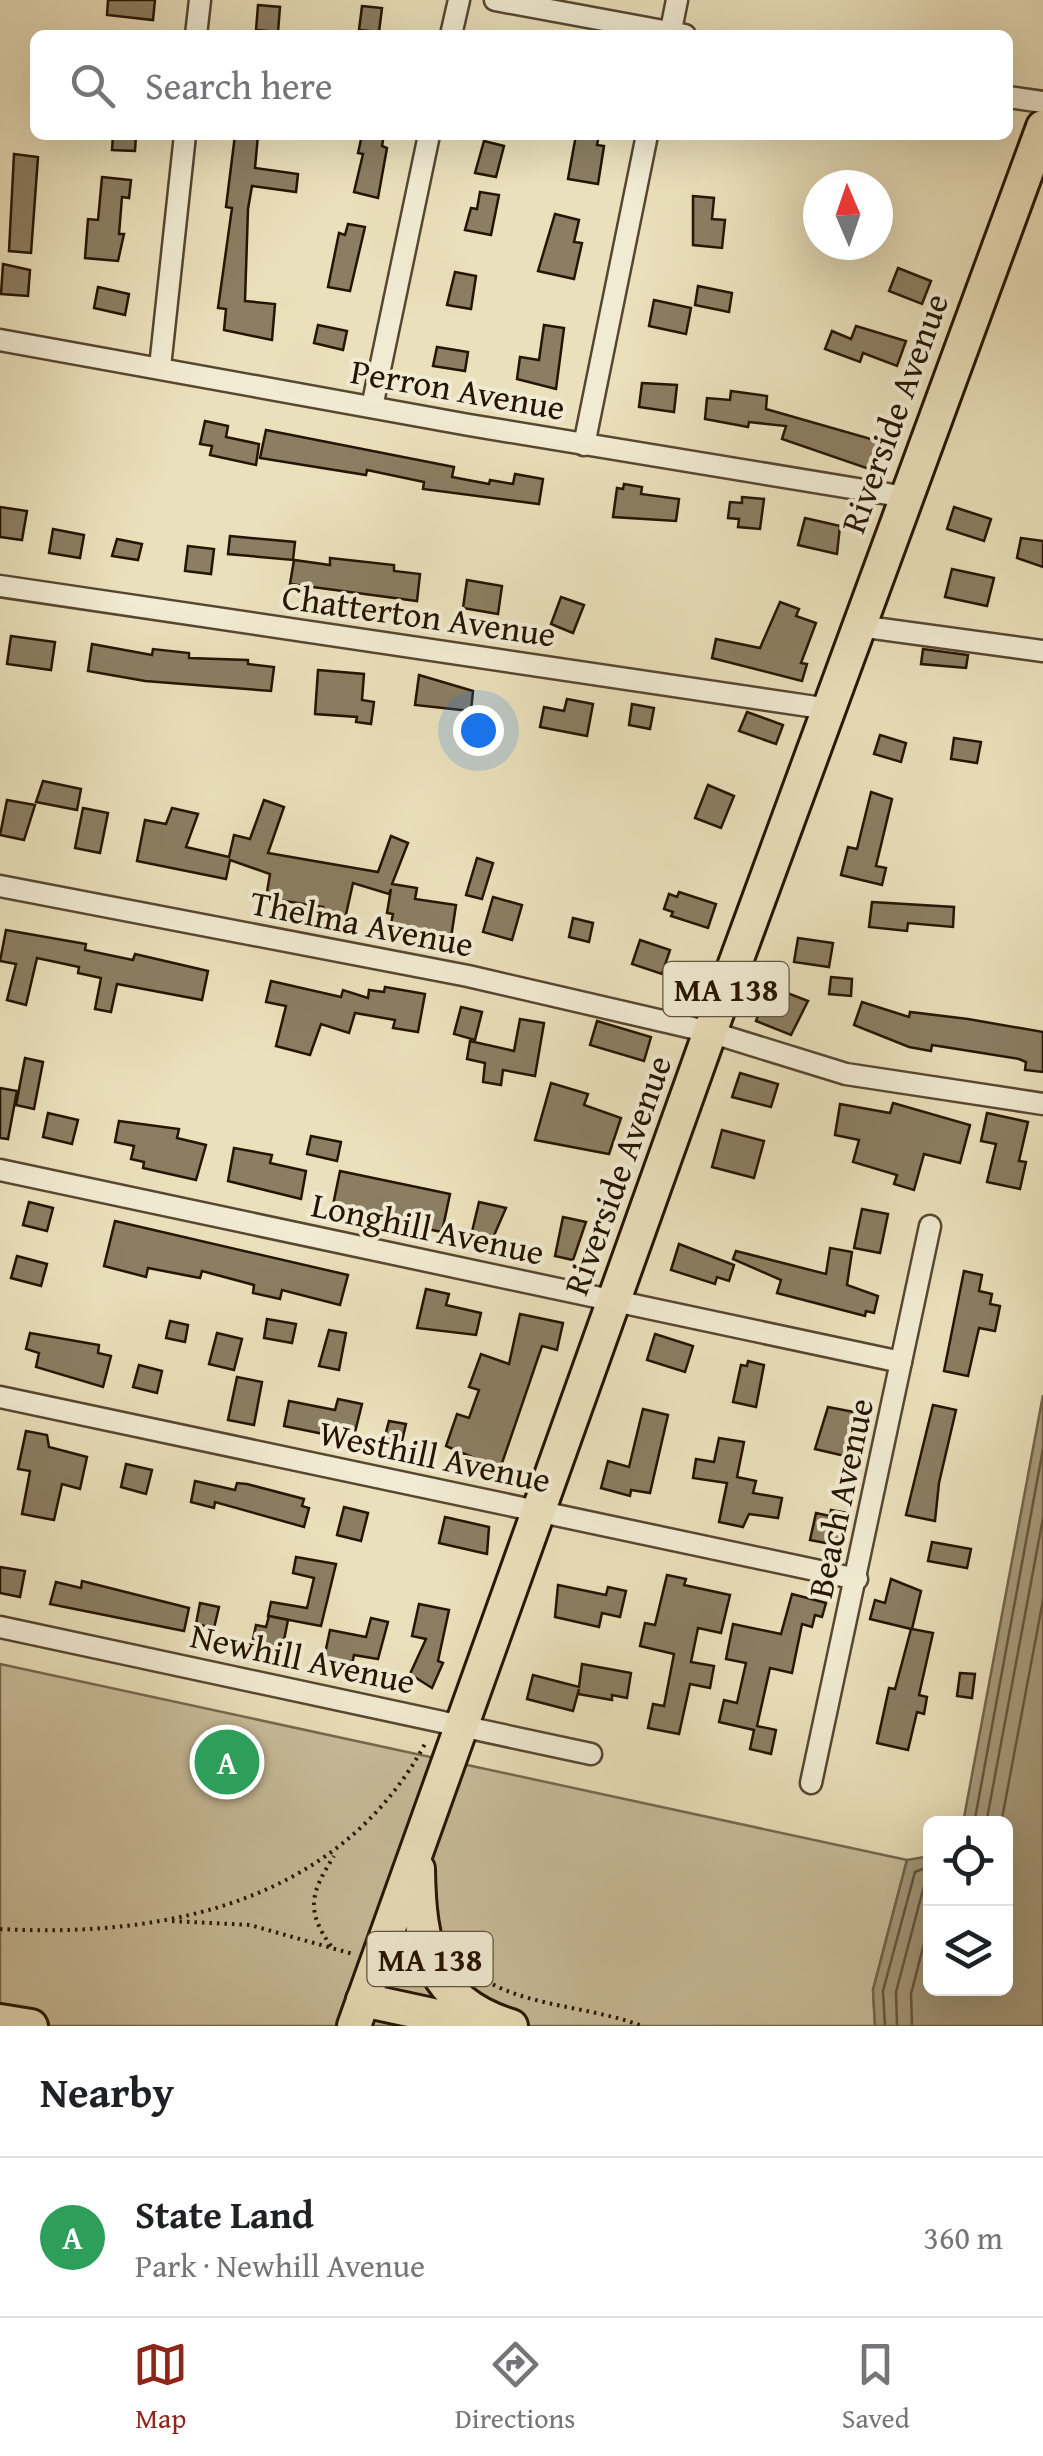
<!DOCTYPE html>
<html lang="en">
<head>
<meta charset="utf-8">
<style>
  body { margin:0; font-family:"Gentium Book Plus",serif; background:#f6f6f6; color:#202124 }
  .controls { position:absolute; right:30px; bottom:30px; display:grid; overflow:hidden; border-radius:15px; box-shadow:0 10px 40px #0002 }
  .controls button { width:90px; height:90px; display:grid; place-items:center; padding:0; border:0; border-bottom:2px solid #e0e0e0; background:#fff; color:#202124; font:50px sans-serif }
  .compass { position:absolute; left:803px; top:170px; width:90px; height:90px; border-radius:50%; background:#fff; box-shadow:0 10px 40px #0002; rotate:358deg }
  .you { position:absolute; left:478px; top:730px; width:35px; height:35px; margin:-25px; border:8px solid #fff; border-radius:50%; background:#1a73e8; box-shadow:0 0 0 15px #1a73e833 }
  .badge { display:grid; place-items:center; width:65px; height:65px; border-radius:50%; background:#8f2418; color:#fff; font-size:32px; font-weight:700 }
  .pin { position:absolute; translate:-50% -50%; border:5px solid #fff; box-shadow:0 2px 10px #0006 }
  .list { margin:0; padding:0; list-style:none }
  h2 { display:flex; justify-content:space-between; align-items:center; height:130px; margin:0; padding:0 40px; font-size:42px }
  h2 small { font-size:32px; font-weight:400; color:#757577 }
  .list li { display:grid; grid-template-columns:65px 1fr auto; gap:30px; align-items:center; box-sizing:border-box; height:160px; padding:0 40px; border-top:2px solid #e0e0e0 }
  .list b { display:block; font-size:38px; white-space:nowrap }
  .list p { margin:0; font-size:32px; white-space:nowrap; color:#757577 }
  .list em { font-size:32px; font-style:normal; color:#757577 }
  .icon { flex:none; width:55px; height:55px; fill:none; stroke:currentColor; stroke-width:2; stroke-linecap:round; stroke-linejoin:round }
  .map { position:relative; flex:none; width:1043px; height:2026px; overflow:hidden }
  .search { position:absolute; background:#fff; box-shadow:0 10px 40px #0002; left:30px; right:30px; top:30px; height:110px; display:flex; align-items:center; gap:25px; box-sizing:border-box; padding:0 35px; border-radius:15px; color:#757577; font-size:38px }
  .sheet { height:290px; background:#fff }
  nav { display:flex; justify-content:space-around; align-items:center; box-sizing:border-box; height:140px; border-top:2px solid #e0e0e0; background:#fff; font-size:28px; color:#757577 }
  nav a { display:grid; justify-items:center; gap:5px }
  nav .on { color:#8f2418 }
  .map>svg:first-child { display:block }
  .green { fill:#c9bd9b; stroke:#77684e; stroke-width:2.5 }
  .water { fill:#a79b7c; stroke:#73654b; stroke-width:2.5 }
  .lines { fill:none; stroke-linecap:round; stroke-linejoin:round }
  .shore { stroke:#66583e; stroke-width:2.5 }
  .building { fill:#8b7e62; stroke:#251401; stroke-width:2.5 }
  .minor-casing { stroke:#564730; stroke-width:25 }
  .primary-casing { stroke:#251401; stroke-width:38 }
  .path { stroke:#251401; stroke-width:4; stroke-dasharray:2.5 5; stroke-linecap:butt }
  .minor { stroke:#f1ebd3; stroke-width:20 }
  .primary { stroke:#eae0bb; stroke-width:32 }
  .labels { text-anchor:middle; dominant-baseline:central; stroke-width:8; stroke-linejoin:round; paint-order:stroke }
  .shield { fill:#f1ebd3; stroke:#625440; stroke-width:2.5 }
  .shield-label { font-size:32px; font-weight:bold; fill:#251401 }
  .street-label { font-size:35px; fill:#251401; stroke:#f1ebd3 }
</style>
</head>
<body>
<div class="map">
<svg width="1043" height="2026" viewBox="0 0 1043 2026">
  <rect width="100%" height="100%" fill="#eae0bb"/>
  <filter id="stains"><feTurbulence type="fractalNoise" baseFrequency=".002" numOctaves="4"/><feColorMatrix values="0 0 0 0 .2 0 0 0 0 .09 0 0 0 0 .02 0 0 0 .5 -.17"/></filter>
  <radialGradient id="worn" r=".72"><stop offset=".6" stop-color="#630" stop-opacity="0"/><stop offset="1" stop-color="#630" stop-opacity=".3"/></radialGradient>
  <polygon class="green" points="0,1664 907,1860 873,1990 875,2026 0,2026"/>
  <polygon class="water" points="1043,1395 1043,2026 875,2026 873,1990 907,1860 930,1856 930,1988 1006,1988 1006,1824 963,1823"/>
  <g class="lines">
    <g class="shore">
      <polyline points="974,1824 1043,1449"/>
      <polyline points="986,1824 1043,1518"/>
      <polyline points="1001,1824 1043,1600"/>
      <polyline points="885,2026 883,1991 915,1872 930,1866"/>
      <polyline points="897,2026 896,1992 925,1882 930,1878"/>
      <polyline points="912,2026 911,1994 930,1920"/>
    </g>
  </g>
  <g class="building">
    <polygon points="108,0 155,0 153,20 107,15"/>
    <polygon points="258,5 280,7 278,32 256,30"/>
    <polygon points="362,6 382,8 379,32 359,30"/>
    <polygon points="113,135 136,135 135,151 112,150"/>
    <polygon points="235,135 258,135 255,168 298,174 296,192 252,186 248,209 245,301 275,304 272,340 224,330 226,309 218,308 232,208 226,207"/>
    <polygon points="362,135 384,135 382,146 387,148 378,198 354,192 363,154 358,153"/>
    <polygon points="576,135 599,135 597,145 604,146 598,184 568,179"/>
    <polygon points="484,141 504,146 496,177 475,173"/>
    <polygon points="14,154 38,157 31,253 9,251"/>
    <polygon points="102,177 131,180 129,198 122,197 119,234 124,234 118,261 85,258 88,219 98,220"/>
    <polygon points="480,192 499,195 491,235 465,230 471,208 477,209"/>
    <polygon points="693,196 714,198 712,219 725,220 722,248 693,245"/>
    <polygon points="555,214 579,220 574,242 582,243 574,279 538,271"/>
    <polygon points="348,224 365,227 350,291 328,287 339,233 345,235"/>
    <polygon points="3,264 30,270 28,296 1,294"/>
    <polygon points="898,268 931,281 922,304 889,291"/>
    <polygon points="455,272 476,276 471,309 447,305"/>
    <polygon points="698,286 732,293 729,312 695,305"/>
    <polygon points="98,287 129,294 125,315 94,308"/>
    <polygon points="654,300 691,308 686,334 649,326"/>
    <polygon points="318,325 347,331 343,350 314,343"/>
    <polygon points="544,325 564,328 556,389 517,379 520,357 539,360"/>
    <polygon points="856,326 906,341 897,366 863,353 860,362 825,349 832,331 851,339"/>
    <polygon points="437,347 468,352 465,371 433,366"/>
    <polygon points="642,383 677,385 674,412 639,407"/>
    <polygon points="731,391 767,396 766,409 878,441 869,469 782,439 786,426 749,422 748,427 705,419 707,398 730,400"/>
    <polygon points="205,421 228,426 226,437 259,444 256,465 210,455 212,446 200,444"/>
    <polygon points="266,430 454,467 452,477 489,484 490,480 513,484 515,474 543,479 539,504 423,489 424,482 367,470 366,475 260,458"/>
    <polygon points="624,484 642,487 641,494 679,499 676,521 613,517 617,488 623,489"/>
    <polygon points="742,497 764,499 760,529 738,527 739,519 728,518 730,502 742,503"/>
    <polygon points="0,507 27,511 22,540 0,537"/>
    <polygon points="954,507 991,519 984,541 947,529"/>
    <polygon points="805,518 840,526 837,554 798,545"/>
    <polygon points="53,529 84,535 80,558 49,553"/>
    <polygon points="230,536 295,542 293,560 228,554"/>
    <polygon points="1021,538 1043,541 1043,567 1017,558"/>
    <polygon points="117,539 142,544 138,560 112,556"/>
    <polygon points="188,546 214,549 211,574 185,571"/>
    <polygon points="330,558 394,565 394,571 420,574 417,601 290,584 294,560 330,565"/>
    <polygon points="952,569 994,578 987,606 945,597"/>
    <polygon points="467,580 502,586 498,614 463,608"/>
    <polygon points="561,597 584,605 573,633 551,624"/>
    <polygon points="780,602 799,609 796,616 816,623 801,663 807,664 802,681 712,658 716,639 760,648"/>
    <polygon points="11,636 55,642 51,670 7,664"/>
    <polygon points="92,644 152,655 153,649 189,653 189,658 248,660 248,664 274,667 271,691 145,681 88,671"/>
    <polygon points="923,649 968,655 966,668 921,664"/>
    <polygon points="318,670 364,674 362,700 374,702 371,724 356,722 357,717 315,714"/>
    <polygon points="419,675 473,691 471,711 415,705"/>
    <polygon points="567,699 593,704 587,736 540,727 544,707 564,711"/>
    <polygon points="632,704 654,708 650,729 629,725"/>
    <polygon points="747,712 783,725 776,744 739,731"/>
    <polygon points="880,735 906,743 901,762 874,754"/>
    <polygon points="954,738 981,742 977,763 951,759"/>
    <polygon points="43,781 81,789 77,810 36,802"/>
    <polygon points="708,785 734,796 721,828 695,818"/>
    <polygon points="871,792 892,799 876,866 886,868 882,885 841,875 848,847 857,849"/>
    <polygon points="7,800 35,805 24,840 0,835"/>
    <polygon points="264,800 284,807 268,853 378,872 391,836 408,843 392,884 417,888 415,899 456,905 451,938 390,928 393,914 387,913 391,889 389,894 353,883 345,919 321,914 323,907 266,898 270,874 230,860 226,879 137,861 145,820 166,824 172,808 198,814 186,847 229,857 234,835 250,839"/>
    <polygon points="83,808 108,813 100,853 75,848"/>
    <polygon points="477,858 493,863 482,899 466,895"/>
    <polygon points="679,892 716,904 708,928 671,916 673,912 664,909 669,894 677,897"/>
    <polygon points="493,897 522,905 512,940 483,932"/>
    <polygon points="872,902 954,907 953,927 908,923 907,931 869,927"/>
    <polygon points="573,918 593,923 589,942 569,937"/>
    <polygon points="6,930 86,944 85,950 133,960 135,954 208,971 202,1000 117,984 111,1012 95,1009 101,978 78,973 79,967 37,958 26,1005 7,1000 16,964 0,961"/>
    <polygon points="798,938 833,943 829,967 794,962"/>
    <polygon points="640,940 670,950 662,974 632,964"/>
    <polygon points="831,977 852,979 851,996 829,994"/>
    <polygon points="271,981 341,997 343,990 368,998 369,990 384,992 385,987 425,994 418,1032 393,1028 395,1020 355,1013 349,1033 321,1024 310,1055 276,1046 286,1006 266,1002"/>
    <polygon points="769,986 808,1001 791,1035 756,1021"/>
    <polygon points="862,1002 909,1017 910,1012 968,1019 1043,1032 1043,1072 1025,1070 1026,1062 1019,1059 932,1045 931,1051 909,1047 854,1025"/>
    <polygon points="461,1007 482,1012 475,1040 454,1034"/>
    <polygon points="520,1019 544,1023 535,1076 503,1070 501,1085 483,1082 485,1063 467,1059 470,1041 514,1051"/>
    <polygon points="597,1021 651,1037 644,1061 590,1045"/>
    <polygon points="25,1058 43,1062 34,1109 16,1105"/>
    <polygon points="740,1073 778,1084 771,1107 732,1097"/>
    <polygon points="551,1083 588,1094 584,1105 621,1118 609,1154 535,1140"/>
    <polygon points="0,1088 17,1091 8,1139 0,1138"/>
    <polygon points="893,1103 970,1125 960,1163 924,1154 914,1190 894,1184 897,1175 853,1162 859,1140 835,1135 840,1104 890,1113"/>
    <polygon points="48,1113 78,1120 72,1144 43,1137"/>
    <polygon points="987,1113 1028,1122 1019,1161 1026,1162 1020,1189 987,1182 996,1144 981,1141"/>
    <polygon points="119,1121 179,1129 177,1138 206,1145 196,1180 143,1168 144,1162 131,1159 134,1146 115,1142"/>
    <polygon points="722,1130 764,1141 754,1178 712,1167"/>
    <polygon points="311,1136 341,1142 337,1161 307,1154"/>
    <polygon points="234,1148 272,1155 270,1163 306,1171 301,1199 228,1181"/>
    <polygon points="340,1171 450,1194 442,1232 332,1210"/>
    <polygon points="29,1202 53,1208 47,1231 23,1225"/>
    <polygon points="479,1202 506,1208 492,1240 471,1236"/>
    <polygon points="862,1209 888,1214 880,1253 854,1248"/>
    <polygon points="563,1217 586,1222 573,1260 555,1256"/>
    <polygon points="115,1221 348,1275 340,1305 282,1290 280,1299 253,1293 254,1285 202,1271 200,1278 148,1268 146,1277 104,1266"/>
    <polygon points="679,1244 734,1265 729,1281 717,1277 715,1284 671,1270"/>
    <polygon points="830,1248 852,1252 847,1285 878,1296 874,1313 866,1311 865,1316 777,1293 781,1280 733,1259 736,1251 826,1274"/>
    <polygon points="17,1256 47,1264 41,1286 11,1278"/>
    <polygon points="964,1271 982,1275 979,1291 992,1294 990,1304 1000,1306 995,1331 979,1328 968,1376 944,1371"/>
    <polygon points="426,1289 449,1294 446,1305 481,1313 476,1335 417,1328"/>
    <polygon points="520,1314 563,1323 557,1350 542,1346 500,1469 446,1446 457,1414 469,1418 479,1390 469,1387 481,1354 509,1364"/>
    <polygon points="267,1319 296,1324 292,1343 264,1338"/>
    <polygon points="170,1321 188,1325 185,1342 166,1338"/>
    <polygon points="329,1330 346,1333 339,1370 319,1366"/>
    <polygon points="30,1333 99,1345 98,1353 111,1356 103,1387 36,1367 39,1353 26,1349"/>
    <polygon points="217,1333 242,1339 234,1370 209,1364"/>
    <polygon points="655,1334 693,1346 685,1372 647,1360"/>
    <polygon points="748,1361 764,1365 756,1407 733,1402 741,1365 747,1366"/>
    <polygon points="139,1365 162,1371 157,1393 133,1387"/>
    <polygon points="237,1377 262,1382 254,1425 228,1420"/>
    <polygon points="338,1399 362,1404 353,1440 284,1426 289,1401 335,1410"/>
    <polygon points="933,1405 956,1410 939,1483 935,1521 906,1515"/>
    <polygon points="828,1407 854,1412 845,1456 815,1449"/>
    <polygon points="643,1409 668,1415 650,1493 631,1490 630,1496 601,1488 608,1461 629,1467"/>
    <polygon points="389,1421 406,1424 401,1445 384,1440"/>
    <polygon points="26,1431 47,1435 49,1447 87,1457 80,1489 62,1484 54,1520 22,1514 30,1471 18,1469"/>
    <polygon points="719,1438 744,1442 737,1477 756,1481 753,1493 782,1498 778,1518 749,1514 743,1527 719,1522 727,1483 693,1478 696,1459 714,1462"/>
    <polygon points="126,1464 152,1470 146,1494 121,1487"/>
    <polygon points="195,1481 235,1490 237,1483 247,1484 304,1499 302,1506 309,1508 304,1527 215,1502 214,1508 191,1502"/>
    <polygon points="344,1507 368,1513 361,1541 337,1535"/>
    <polygon points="831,1510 848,1513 841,1546 810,1540 816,1513 830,1516"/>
    <polygon points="445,1517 489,1527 487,1554 439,1543"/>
    <polygon points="932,1542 971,1549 967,1568 928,1561"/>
    <polygon points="296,1557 336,1564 321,1626 268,1616 271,1602 307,1608 314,1578 293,1573"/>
    <polygon points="0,1567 25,1571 20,1597 0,1593"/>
    <polygon points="667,1575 686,1579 684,1585 730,1595 721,1633 698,1628 691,1662 714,1666 710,1688 690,1684 679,1734 648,1728 653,1704 664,1706 674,1654 640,1646 645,1623 655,1625"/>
    <polygon points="891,1579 921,1591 912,1629 933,1633 919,1695 927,1697 924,1714 917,1712 908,1750 877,1743 889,1688 895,1689 911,1629 870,1619 875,1600 885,1603"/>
    <polygon points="82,1581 189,1608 184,1631 50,1604 56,1582 81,1588"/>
    <polygon points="558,1585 606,1595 608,1587 626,1591 620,1617 602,1613 599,1627 555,1617"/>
    <polygon points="792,1594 826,1603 822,1617 815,1615 812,1627 802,1624 792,1673 770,1668 757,1726 776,1730 771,1754 750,1749 754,1730 719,1722 724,1700 737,1703 746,1663 726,1659 733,1624 781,1634"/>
    <polygon points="200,1603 219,1607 214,1628 196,1624"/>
    <polygon points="419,1604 449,1610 438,1661 443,1663 432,1688 410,1674 426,1639 412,1636"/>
    <polygon points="269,1616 288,1620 281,1655 251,1649 256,1625 266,1627"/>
    <polygon points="371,1618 388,1622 378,1659 354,1655 350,1674 322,1668 330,1630 366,1637"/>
    <polygon points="582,1664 631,1673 627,1698 612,1695 612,1700 578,1694 579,1689 573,1711 527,1699 533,1675 579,1687"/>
    <polygon points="960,1673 975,1674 972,1698 957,1696"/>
  </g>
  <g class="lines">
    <g class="minor-casing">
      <g id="minor">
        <polyline points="495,0 685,35"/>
        <polyline points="196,35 200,0"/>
        <polyline points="451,35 459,0"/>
        <polyline points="670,35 677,0"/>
        <polyline points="1008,97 1043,102"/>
        <polyline points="0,340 469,425 906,497"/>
        <polyline points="160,367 185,135"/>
        <polyline points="372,407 429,135"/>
        <polyline points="584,445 647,135"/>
        <polyline points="0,586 829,709"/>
        <polyline points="859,626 1043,651"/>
        <polyline points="0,886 468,976 710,1032 846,1074 1043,1104"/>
        <polyline points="0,1170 901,1362"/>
        <polyline points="0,1397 857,1579"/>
        <polyline points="0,1627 591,1754"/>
        <polyline points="811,1783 930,1226"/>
      </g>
    </g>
    <g class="primary-casing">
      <g id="primary">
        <path d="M418,1869c1,75 12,133 93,157"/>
        <polyline points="363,2000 483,2026"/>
        <polyline points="0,2021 31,2026"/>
        <polyline points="354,2026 710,1032 1043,127"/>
      </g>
    </g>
    <g class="path">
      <polyline points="172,1921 250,1925 353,1954"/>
      <path d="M0,1929c168,9 341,-28 426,-187"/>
      <path d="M331,1946c-26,-36 -20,-54 3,-90"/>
      <path d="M468,1968c47,40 117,36 174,58"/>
    </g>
    <use href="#minor" class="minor"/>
    <use href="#primary" class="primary"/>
  </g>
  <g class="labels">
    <g class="shield">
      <rect x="663.5" y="962" width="125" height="54" rx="8"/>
      <rect x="367.5" y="1932" width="125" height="54" rx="8"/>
    </g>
    <g class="shield-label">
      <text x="726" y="989">MA 138</text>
      <text x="430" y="1959">MA 138</text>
    </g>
    <g class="street-label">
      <text transform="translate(458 389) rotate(10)">Perron Avenue</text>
      <text transform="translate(894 413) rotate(-70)">Riverside Avenue</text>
      <text transform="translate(419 615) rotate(8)">Chatterton Avenue</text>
      <text transform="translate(362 923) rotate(11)">Thelma Avenue</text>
      <text transform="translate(617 1175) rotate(-70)">Riverside Avenue</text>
      <text transform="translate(428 1228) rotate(12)">Longhill Avenue</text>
      <text transform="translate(435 1456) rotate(12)">Westhill Avenue</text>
      <text transform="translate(840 1498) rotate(-78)">Beach Avenue</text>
      <text transform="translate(303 1658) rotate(12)">Newhill Avenue</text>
    </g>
  </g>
  <rect width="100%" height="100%" filter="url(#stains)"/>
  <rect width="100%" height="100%" fill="url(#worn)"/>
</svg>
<div class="controls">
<button><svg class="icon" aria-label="locate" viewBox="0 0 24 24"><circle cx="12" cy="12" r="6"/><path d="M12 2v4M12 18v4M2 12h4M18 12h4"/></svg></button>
<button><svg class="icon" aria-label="layers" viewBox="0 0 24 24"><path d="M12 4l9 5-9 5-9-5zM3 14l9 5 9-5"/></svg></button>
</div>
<svg class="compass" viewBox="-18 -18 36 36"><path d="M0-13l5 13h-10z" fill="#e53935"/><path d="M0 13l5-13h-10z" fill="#757577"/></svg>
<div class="you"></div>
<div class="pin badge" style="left:227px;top:1762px;background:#2e9e5b">A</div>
<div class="search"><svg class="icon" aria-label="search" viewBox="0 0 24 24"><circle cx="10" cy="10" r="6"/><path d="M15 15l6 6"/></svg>Search here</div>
</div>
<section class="sheet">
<h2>Nearby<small></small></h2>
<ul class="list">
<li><span class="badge" style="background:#2e9e5b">A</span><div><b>State Land</b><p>Park · Newhill Avenue</p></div><em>360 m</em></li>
</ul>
</section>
<nav>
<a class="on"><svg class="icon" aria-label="map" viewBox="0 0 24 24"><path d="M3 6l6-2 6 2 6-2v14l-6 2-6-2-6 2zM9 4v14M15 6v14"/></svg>Map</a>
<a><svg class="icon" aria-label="directions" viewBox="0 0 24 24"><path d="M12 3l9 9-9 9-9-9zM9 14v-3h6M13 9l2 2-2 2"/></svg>Directions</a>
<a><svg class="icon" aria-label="saved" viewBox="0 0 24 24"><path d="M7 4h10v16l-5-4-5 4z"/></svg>Saved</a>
</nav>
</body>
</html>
